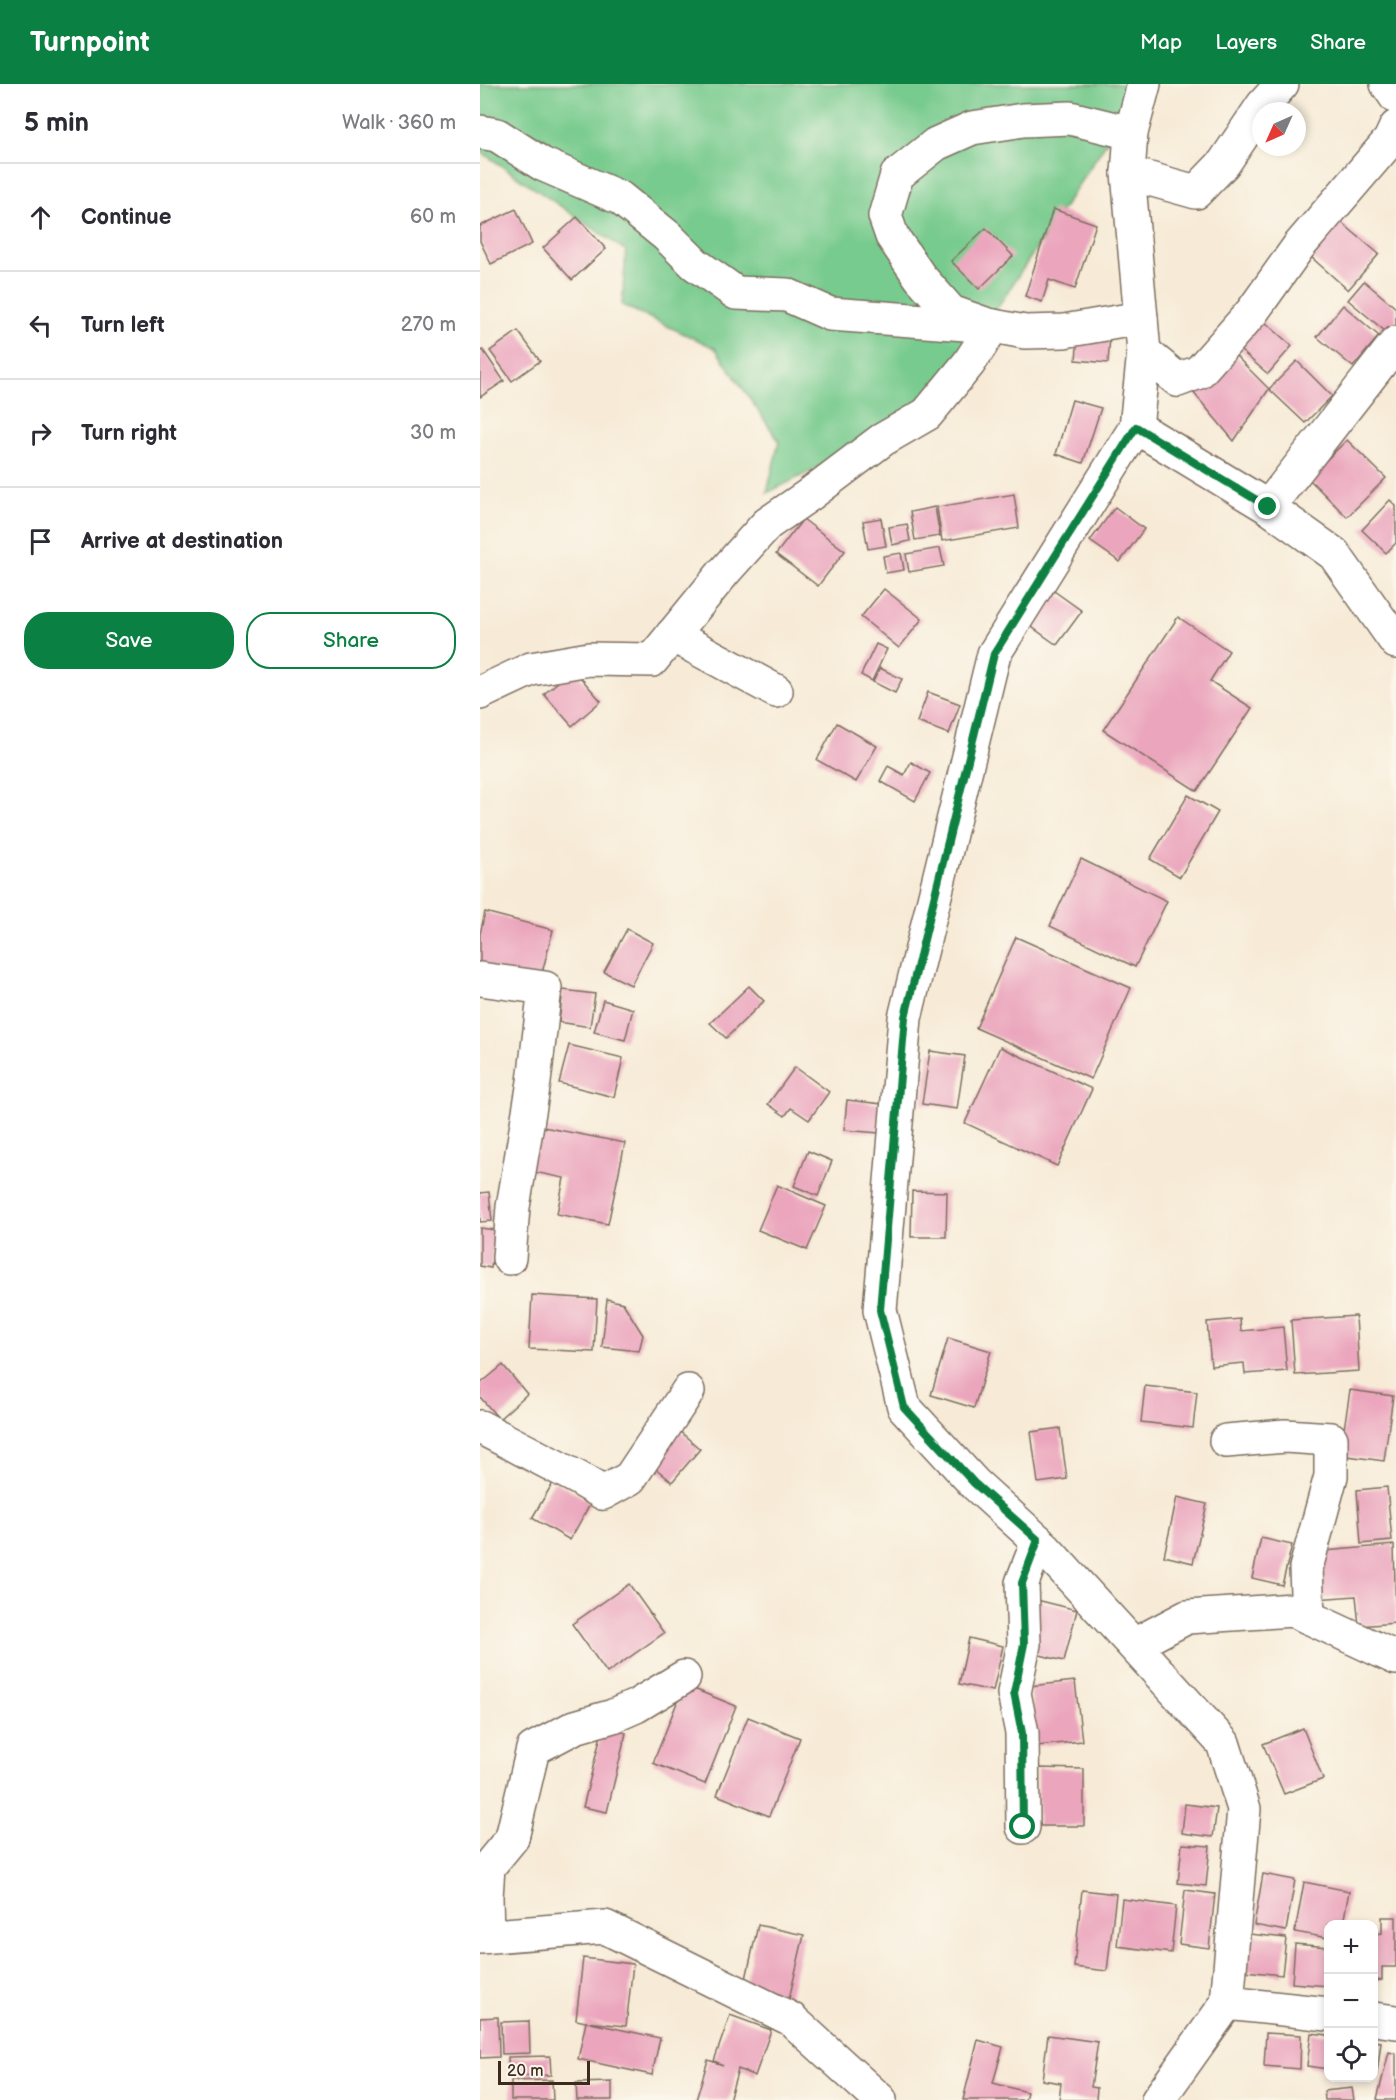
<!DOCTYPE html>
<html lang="en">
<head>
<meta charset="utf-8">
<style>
  body { margin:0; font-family:"Balsamiq Sans",sans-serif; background:#f2f2f3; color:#2b2b33 }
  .controls { position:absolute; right:18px; bottom:18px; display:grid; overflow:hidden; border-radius:12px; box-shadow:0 3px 9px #0003 }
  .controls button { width:54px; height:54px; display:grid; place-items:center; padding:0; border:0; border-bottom:2px solid #e1e1e2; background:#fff; color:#2b2b33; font:30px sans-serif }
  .compass { position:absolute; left:772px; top:18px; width:54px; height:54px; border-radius:50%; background:#fff; box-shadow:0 3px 9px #0003; rotate:225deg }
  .scale { position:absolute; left:18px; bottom:15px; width:92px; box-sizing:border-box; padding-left:6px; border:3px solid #3b2a1e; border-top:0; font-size:16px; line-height:21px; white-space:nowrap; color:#3b2a1e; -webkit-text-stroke:4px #fbf7ec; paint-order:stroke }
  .stop { position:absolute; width:18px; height:18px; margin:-14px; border:4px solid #0b8043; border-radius:50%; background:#fff }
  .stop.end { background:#0b8043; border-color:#fff; box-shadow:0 2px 6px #0008 }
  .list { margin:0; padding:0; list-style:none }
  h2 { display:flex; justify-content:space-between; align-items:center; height:78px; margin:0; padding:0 24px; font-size:26px }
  h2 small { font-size:20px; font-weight:400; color:#7c7c81 }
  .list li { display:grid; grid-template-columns:39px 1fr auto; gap:18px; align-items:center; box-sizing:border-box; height:108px; padding:0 24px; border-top:2px solid #e1e1e2 }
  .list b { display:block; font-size:22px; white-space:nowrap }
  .list em { font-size:20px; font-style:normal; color:#7c7c81 }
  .actions { display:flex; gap:12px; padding:18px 24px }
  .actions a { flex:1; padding:14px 0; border:2px solid #0b8043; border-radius:24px; text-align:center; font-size:21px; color:#0b8043 }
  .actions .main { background:#0b8043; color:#fff }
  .icon { flex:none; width:33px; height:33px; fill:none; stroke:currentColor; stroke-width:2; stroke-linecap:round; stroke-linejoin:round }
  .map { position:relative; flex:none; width:916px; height:2016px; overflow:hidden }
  header { display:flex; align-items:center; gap:36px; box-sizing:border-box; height:84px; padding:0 30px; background:#0b8043; color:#fff }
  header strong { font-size:28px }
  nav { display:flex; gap:33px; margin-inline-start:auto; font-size:21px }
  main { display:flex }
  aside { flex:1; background:#fff }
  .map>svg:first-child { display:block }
  .green { fill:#78cb8e; stroke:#5a7a56; stroke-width:1.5 }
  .building { fill:#eba6bd }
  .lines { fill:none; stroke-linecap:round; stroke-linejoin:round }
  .street-casing { stroke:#7d6e5f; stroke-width:36 }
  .secondary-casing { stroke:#7d6e5f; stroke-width:36 }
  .street { stroke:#fff; stroke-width:33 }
  .secondary { stroke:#fff; stroke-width:33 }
  .route { stroke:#0b8043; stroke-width:8 }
</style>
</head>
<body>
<header>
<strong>Turnpoint</strong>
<nav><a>Map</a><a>Layers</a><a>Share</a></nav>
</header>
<main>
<aside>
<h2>5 min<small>Walk · 360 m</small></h2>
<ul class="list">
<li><svg class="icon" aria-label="ahead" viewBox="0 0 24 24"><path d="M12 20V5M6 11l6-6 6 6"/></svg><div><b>Continue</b></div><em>60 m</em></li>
<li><svg class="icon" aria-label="left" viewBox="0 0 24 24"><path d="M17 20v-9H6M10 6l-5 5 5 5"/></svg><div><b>Turn left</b></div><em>270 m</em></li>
<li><svg class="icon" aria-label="right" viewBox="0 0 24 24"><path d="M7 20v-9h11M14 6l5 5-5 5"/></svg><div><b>Turn right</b></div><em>30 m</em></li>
<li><svg class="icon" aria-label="arrive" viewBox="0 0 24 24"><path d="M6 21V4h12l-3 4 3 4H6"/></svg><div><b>Arrive at destination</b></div></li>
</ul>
<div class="actions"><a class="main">Save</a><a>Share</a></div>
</aside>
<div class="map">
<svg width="916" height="2016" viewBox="0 0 916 2016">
  <rect width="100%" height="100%" fill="#fbf7ec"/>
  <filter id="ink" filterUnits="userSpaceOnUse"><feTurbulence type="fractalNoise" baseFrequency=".0167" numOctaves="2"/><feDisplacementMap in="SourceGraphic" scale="12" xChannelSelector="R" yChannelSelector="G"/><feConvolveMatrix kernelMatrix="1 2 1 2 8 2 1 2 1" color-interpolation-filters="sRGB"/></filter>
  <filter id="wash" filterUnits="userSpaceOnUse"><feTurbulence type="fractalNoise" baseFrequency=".008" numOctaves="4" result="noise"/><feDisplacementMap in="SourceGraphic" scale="24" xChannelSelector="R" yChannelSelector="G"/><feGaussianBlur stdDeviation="1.35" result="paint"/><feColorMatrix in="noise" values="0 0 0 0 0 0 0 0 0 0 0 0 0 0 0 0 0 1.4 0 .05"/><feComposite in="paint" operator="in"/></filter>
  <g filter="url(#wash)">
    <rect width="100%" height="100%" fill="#f7ebd7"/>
    <polygon class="green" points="0,0 665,0 447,330 287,409 299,357 235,264 142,221 146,167 0,67"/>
    <g id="blocks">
      <g class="building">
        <polygon points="36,125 52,160 11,180 0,157 0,142"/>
        <polygon points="573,125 616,140 595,205 569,196 562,218 545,212"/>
        <polygon points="97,133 126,165 92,196 63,164"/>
        <polygon points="861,138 899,170 868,206 831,173"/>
        <polygon points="506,144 533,172 499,205 471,177"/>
        <polygon points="884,197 916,224 916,248 912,253 868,216"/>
        <polygon points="863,221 899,252 873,283 837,253"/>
        <polygon points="778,232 812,262 788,290 753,260"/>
        <polygon points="38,247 60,277 32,297 10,267"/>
        <polygon points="598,250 630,252 628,279 596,276"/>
        <polygon points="3,266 24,297 0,313 0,268"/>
        <polygon points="753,269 789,305 754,357 713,308"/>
        <polygon points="817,277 852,312 825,339 789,305"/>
        <polygon points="592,316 621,324 603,379 576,370"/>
        <polygon points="867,356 906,394 867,433 828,394"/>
        <polygon points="534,410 539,444 462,457 457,423"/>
        <polygon points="910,416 916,422 916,459 906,469 882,446"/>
        <polygon points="455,423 460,452 435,456 430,428"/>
        <polygon points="635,423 664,445 640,478 610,457"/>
        <polygon points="401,434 406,462 388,465 383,437"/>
        <polygon points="323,435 365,467 338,502 296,470"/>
        <polygon points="427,440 430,457 412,461 409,443"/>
        <polygon points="460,464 464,482 429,488 426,470"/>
        <polygon points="421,469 424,486 406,489 403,472"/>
        <polygon points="404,505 442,535 419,564 381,533"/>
        <polygon points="574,507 602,527 577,561 549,541"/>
        <polygon points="698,533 749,567 730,597 772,624 717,707 623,646"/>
        <polygon points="396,560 407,565 392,597 381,591"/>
        <polygon points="400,584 422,595 415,609 393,598"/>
        <polygon points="93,585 121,617 92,642 64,610"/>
        <polygon points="448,608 480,620 469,650 437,638"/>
        <polygon points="357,639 397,662 376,698 337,676"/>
        <polygon points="431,678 450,689 435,717 400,697 408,682 424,691"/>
        <polygon points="708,711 738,728 700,793 670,775"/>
        <polygon points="601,775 687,817 655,883 570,842"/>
        <polygon points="5,828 73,846 60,897 0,882 0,850"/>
        <polygon points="147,845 173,859 151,901 124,888"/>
        <polygon points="536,853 651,904 611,995 496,944"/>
        <polygon points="269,902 284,917 246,954 230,939"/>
        <polygon points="83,906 115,910 110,943 79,938"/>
        <polygon points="123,916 153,925 145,956 114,948"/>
        <polygon points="89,961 143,974 134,1013 79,999"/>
        <polygon points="520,963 612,1005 577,1082 485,1039"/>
        <polygon points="450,967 485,972 477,1025 442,1020"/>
        <polygon points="315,983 349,1008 329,1036 311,1024 305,1032 288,1020"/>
        <polygon points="367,1016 402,1020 399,1049 364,1046"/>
        <polygon points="53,1041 145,1059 128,1140 77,1130 84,1094 44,1086"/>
        <polygon points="328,1067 352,1077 338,1112 314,1102"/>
        <polygon points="297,1101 346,1122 327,1166 278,1146"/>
        <polygon points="432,1107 467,1108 466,1153 431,1153"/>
        <polygon points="9,1108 12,1137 0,1138 0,1109"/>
        <polygon points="0,1144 15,1146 11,1184 0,1182"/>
        <polygon points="52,1211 117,1215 114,1268 49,1265"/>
        <polygon points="127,1215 143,1219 163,1251 159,1267 122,1263"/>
        <polygon points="876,1232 879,1287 815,1291 811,1236"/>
        <polygon points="760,1235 761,1247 803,1243 807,1287 765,1290 764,1279 731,1282 727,1238"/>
        <polygon points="468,1254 511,1267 494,1324 451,1311"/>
        <polygon points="23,1281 47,1310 19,1335 0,1313 0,1300"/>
        <polygon points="665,1302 717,1308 713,1344 661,1338"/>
        <polygon points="870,1306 913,1312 904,1377 860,1371"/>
        <polygon points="196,1344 220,1365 192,1398 168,1378"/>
        <polygon points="580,1344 587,1395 558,1399 551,1348"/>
        <polygon points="74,1397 111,1418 90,1456 52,1434"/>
        <polygon points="907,1403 912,1457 881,1460 877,1406"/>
        <polygon points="697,1413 727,1420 713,1479 684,1472"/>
        <polygon points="781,1454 812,1461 802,1501 772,1494"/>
        <polygon points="914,1461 916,1539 879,1542 876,1512 836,1515 832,1468"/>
        <polygon points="149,1500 184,1549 127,1589 92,1540"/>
        <polygon points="557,1516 597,1526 584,1577 544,1567"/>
        <polygon points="489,1554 523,1562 513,1607 479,1600"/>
        <polygon points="595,1597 602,1657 557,1662 550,1602"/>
        <polygon points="204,1601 256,1622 225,1700 173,1679"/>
        <polygon points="268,1633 320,1654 289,1732 237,1711"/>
        <polygon points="123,1643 146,1649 127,1728 103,1723"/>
        <polygon points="823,1644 843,1695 804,1710 783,1660"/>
        <polygon points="558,1684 604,1685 604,1742 558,1742"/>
        <polygon points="705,1720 737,1724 733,1753 702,1749"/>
        <polygon points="702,1760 730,1762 726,1802 698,1799"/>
        <polygon points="783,1790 815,1796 806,1847 774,1841"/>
        <polygon points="824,1798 869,1807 863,1840 848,1840 848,1854 815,1848"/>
        <polygon points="602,1806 636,1810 627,1887 594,1883"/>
        <polygon points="705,1806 735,1810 729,1864 699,1860"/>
        <polygon points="642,1815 696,1822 691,1869 637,1862"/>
        <polygon points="902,1833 916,1833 916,1883 902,1883 902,1896 894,1897 894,1850 902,1849"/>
        <polygon points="278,1841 324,1851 309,1915 264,1904"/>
        <polygon points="769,1850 806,1854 802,1891 765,1887"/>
        <polygon points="815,1860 848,1863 848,1902 812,1899"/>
        <polygon points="103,1874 153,1880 146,1942 106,1938 180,1954 172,1991 98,1975 106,1938 96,1936"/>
        <polygon points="250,1931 291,1946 275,1992 258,1985 249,2016 216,2016 228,1976 243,1981 234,1977"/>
        <polygon points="18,1933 19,1973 0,1974 0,1934"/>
        <polygon points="49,1937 50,1969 22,1970 21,1938"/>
        <polygon points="786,1949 821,1951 820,1985 784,1982"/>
        <polygon points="831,1949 848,1951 848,1985 827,1982"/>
        <polygon points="568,1951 618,1958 611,2003 617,2004 616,2016 579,2016 581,1999 562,1996"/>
        <polygon points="498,1956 523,1963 513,1999 547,2008 545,2016 483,2016"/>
        <polygon points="894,1957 901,1958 897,1990 894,1990"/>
        <polygon points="909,1968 916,1970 916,2016 900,2016 897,2015"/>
        <polygon points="70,1972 71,1991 29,1992 28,1973"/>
        <polygon points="72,1996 73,2016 31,2016 31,1997"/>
        <polygon points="132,1998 132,2016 97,2016 96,1999"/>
        <polygon points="872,2004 874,2016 845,2016 844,2007"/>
      </g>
    </g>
  </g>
  <g filter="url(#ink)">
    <use href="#blocks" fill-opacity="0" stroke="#7d6e5f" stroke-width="1.5"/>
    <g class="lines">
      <g class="street-casing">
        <g id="street">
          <polyline points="664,0 651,49 648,89 664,268 656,343 514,570 425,934 400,1226 424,1323 494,1399 558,1457 743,1659 764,1725 747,1919"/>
          <polyline points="907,0 916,13"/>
          <polyline points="0,48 17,51 62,80 140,114 187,152 215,180 256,209 307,211 350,230 513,242 489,279 447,330 402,356 329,411 287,440 244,488 172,576 109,575 51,585 0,609"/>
          <polyline points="651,49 590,34 543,36 492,44 456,60 417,91 405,132 412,152 440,193 471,228 508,241 545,248 584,247 661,234"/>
          <polyline points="648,89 716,108 744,79 783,21 802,0"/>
          <polyline points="664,268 698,296 719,288 772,228 819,162 910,56 916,43"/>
          <polyline points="656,343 788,423 854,470 916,558"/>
          <polyline points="788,423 916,259"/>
          <polyline points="192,551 296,607"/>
          <polyline points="0,895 65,904 54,998 33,1123 29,1174"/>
          <polyline points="0,1343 98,1394 123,1409 150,1394 208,1307"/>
          <polyline points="746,1357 805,1352 851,1355 851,1392 826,1484 828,1533"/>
          <polyline points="654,1561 707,1533 813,1526 916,1574"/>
          <polyline points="543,1743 542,1649 534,1609 544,1560 542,1499 558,1457"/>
          <polyline points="7,1852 6,1813 8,1783 32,1754 53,1665 95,1643 133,1632 156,1622 204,1593"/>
        </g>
      </g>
      <g class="secondary-casing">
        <g id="secondary">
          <polyline points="0,1853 125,1843 311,1935 400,2016"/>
          <polyline points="894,1935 916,1938"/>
          <polyline points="678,2016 747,1919 848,1930"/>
        </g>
      </g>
      <use href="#street" class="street"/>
      <use href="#secondary" class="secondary"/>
    </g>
  </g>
  <g class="lines" filter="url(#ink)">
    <polyline class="route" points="543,1743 542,1649 534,1609 544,1560 542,1499 558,1456 494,1399 424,1323 400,1226 425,933 514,570 656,343 788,423"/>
  </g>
</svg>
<div class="controls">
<button>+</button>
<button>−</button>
<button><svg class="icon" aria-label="locate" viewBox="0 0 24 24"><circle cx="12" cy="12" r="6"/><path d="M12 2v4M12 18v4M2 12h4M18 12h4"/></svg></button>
</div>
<svg class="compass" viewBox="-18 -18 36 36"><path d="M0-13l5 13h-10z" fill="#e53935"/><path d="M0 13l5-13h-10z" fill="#7c7c81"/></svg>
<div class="scale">20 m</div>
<div class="stop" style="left:543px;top:1743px"></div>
<div class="stop end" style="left:788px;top:423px"></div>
</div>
</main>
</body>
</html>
